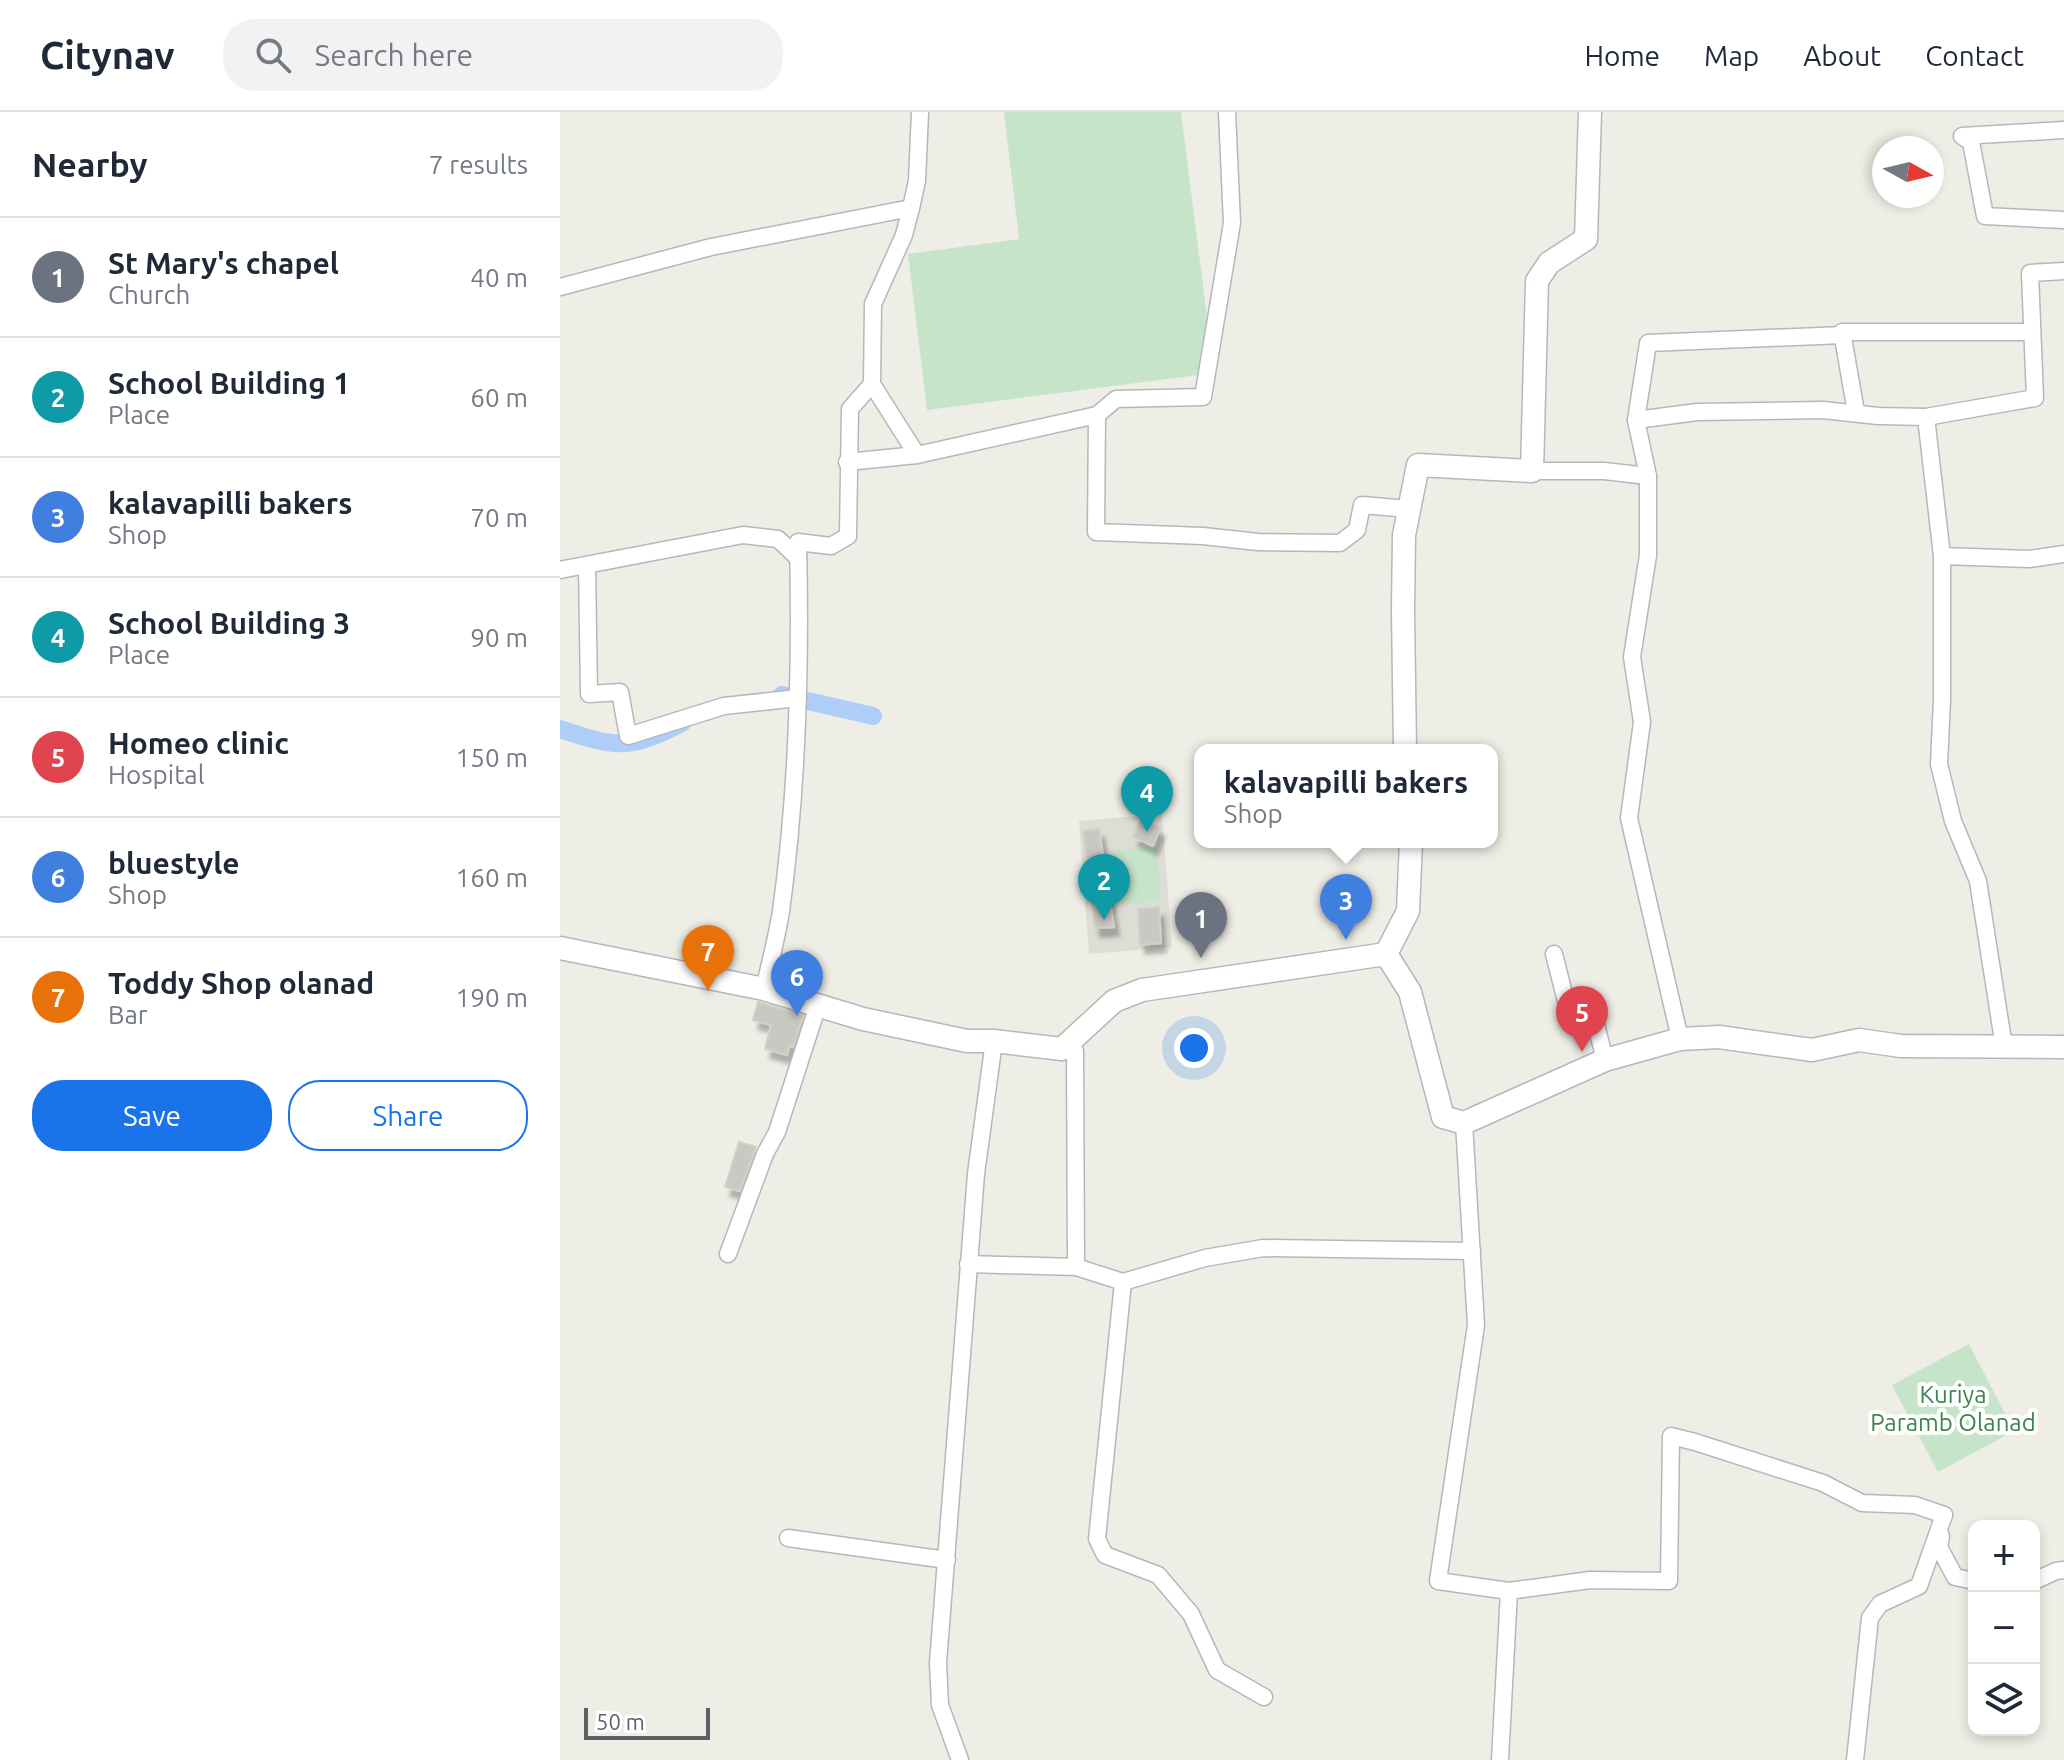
<!DOCTYPE html>
<html lang="en">
<head>
<meta charset="utf-8">
<style>
  body { margin:0; font-family:Ubuntu,sans-serif; background:#f2f2f3; color:#1f2937 }
  .controls { position:absolute; right:24px; bottom:24px; display:grid; overflow:hidden; border-radius:16px; box-shadow:0 4px 12px #0003 }
  .controls button { width:72px; height:72px; display:grid; place-items:center; padding:0; border:0; border-bottom:2px solid #e0e1e3; background:#fff; color:#1f2937; font:40px sans-serif }
  .compass { position:absolute; left:1312px; top:24px; width:72px; height:72px; border-radius:50%; background:#fff; box-shadow:0 4px 12px #0003; rotate:98deg }
  .scale { position:absolute; left:24px; bottom:20px; width:126px; box-sizing:border-box; padding-left:8px; border:4px solid #5e6065; border-top:0; font-size:22px; line-height:28px; white-space:nowrap; color:#5e6065; -webkit-text-stroke:6px #fff; paint-order:stroke }
  .you { position:absolute; left:634px; top:936px; width:28px; height:28px; margin:-20px; border:6px solid #fff; border-radius:50%; background:#1a73e8; box-shadow:0 0 0 12px #1a73e833 }
  .badge { display:grid; place-items:center; width:52px; height:52px; border-radius:50%; background:#1a73e8; color:#fff; font-size:26px; font-weight:700 }
  .pin { position:absolute; translate:-50% -66px; filter:drop-shadow(0 2px 4px #0008) }
  .pin::after { content:''; position:absolute; top:42px; width:28px; height:24px; background:inherit; clip-path:polygon(0 0,100% 0,50% 100%) }
  .popup { position:absolute; left:634px; top:632px; width:304px; height:104px; box-sizing:border-box; display:grid; place-content:center; border-radius:16px; background:#fff; filter:drop-shadow(0 2px 6px #0005); font-size:26px; white-space:nowrap; color:#747a83 }
  .popup b { font-size:30px; color:#1f2937 }
  .popup::after { content:''; position:absolute; left:50%; top:100%; margin-left:-16px; border:16px solid transparent; border-top-color:#fff }
  .list { margin:0; padding:0; list-style:none }
  h2 { display:flex; justify-content:space-between; align-items:center; height:104px; margin:0; padding:0 32px; font-size:34px }
  h2 small { font-size:26px; font-weight:400; color:#747a83 }
  .list li { display:grid; grid-template-columns:52px 1fr auto; gap:24px; align-items:center; box-sizing:border-box; height:120px; padding:0 32px; border-top:2px solid #e0e1e3 }
  .list b { display:block; font-size:30px; white-space:nowrap }
  .list p { margin:0; font-size:26px; white-space:nowrap; color:#747a83 }
  .list em { font-size:26px; font-style:normal; color:#747a83 }
  .actions { display:flex; gap:16px; padding:24px 32px }
  .actions a { flex:1; padding:18px 0; border:2px solid #1a73e8; border-radius:32px; text-align:center; font-size:28px; color:#1a73e8 }
  .actions .main { background:#1a73e8; color:#fff }
  .icon { flex:none; width:44px; height:44px; fill:none; stroke:currentColor; stroke-width:2; stroke-linecap:round; stroke-linejoin:round }
  .map { position:relative; flex:none; width:1504px; height:1648px; overflow:hidden }
  header { display:flex; align-items:center; gap:48px; box-sizing:border-box; height:112px; padding:0 40px; background:#fff; border-bottom:2px solid #e0e1e3 }
  header strong { font-size:38px }
  nav { display:flex; gap:44px; margin-inline-start:auto; font-size:28px }
  .search { width:560px; height:72px; background:#f2f2f3; display:flex; align-items:center; gap:20px; box-sizing:border-box; padding:0 28px; border-radius:32px; color:#747a83; font-size:30px }
  main { display:flex }
  aside { flex:1; background:#fff }
  .map>svg:first-child { display:block }
  .education { fill:#deddd5 }
  .green { fill:#c5e4c9 }
  .lines { fill:none; stroke-linecap:round; stroke-linejoin:round }
  .canal { stroke:#aecef7; stroke-width:18 }
  .building { fill:#cac8c3; stroke:#d3d0c5; stroke-width:2; filter:url(#shadow) }
  .street-casing { stroke:#b6b7bc; stroke-width:19 }
  .secondary-casing { stroke:#b5b7bc; stroke-width:25 }
  .street { stroke:#fff; stroke-width:16 }
  .secondary { stroke:#fff; stroke-width:22 }
  .labels { text-anchor:middle; dominant-baseline:central; stroke-width:8; stroke-linejoin:round; paint-order:stroke }
  .park-label { font-size:24px; fill:#3e844a; stroke:#fff }
</style>
</head>
<body>
<header>
<strong>Citynav</strong>
<div class="search"><svg class="icon" aria-label="search" viewBox="0 0 24 24"><circle cx="10" cy="10" r="6"/><path d="M15 15l6 6"/></svg>Search here</div>
<nav><a>Home</a><a>Map</a><a>About</a><a>Contact</a></nav>
</header>
<main>
<aside>
<h2>Nearby<small>7 results</small></h2>
<ul class="list">
<li><span class="badge" style="background:#6b7280">1</span><div><b>St Mary's chapel</b><p>Church</p></div><em>40 m</em></li>
<li><span class="badge" style="background:#0f9aa8">2</span><div><b>School Building 1</b><p>Place</p></div><em>60 m</em></li>
<li><span class="badge" style="background:#3f7fe0">3</span><div><b>kalavapilli bakers</b><p>Shop</p></div><em>70 m</em></li>
<li><span class="badge" style="background:#0f9aa8">4</span><div><b>School Building 3</b><p>Place</p></div><em>90 m</em></li>
<li><span class="badge" style="background:#e0444e">5</span><div><b>Homeo clinic</b><p>Hospital</p></div><em>150 m</em></li>
<li><span class="badge" style="background:#3f7fe0">6</span><div><b>bluestyle</b><p>Shop</p></div><em>160 m</em></li>
<li><span class="badge" style="background:#e8710a">7</span><div><b>Toddy Shop olanad</b><p>Bar</p></div><em>190 m</em></li>
</ul>
<div class="actions"><a class="main">Save</a><a>Share</a></div>
</aside>
<div class="map">
<svg width="1504" height="1648" viewBox="0 0 1504 1648">
  <defs>
    <filter id="shadow"><feDropShadow dx="5" dy="9" stdDeviation="2" flood-color="#0004"/></filter>
  </defs>
  <rect width="100%" height="100%" fill="#efeee6"/>
  <polygon class="education" points="602,702 612,835 529,842 519,709"/>
  <g class="green">
    <polygon points="444,0 621,0 654,261 367,298 348,142 459,127"/>
    <polygon points="597,735 601,789 554,793 550,739"/>
    <polygon points="1409,1232 1454,1319 1378,1360 1332,1273"/>
  </g>
  <g class="lines">
    <g class="canal">
      <polyline points="222,583 313,604"/>
      <path d="M0,617c56,19 69,21 122,-6"/>
    </g>
  </g>
  <g class="building">
    <polygon points="581,707 600,716 593,734 573,725"/>
    <polygon points="539,717 554,815 535,816 523,719"/>
    <polygon points="599,795 601,831 580,833 578,797"/>
    <polygon points="198,890 243,903 233,935 229,934 227,943 205,937 211,913 193,908"/>
    <polygon points="179,1030 196,1035 180,1079 165,1075"/>
  </g>
  <g class="lines">
    <g class="street-casing">
      <g id="street">
        <polyline points="1504,18 1402,24 1411,30 1425,104 1504,108"/>
        <polyline points="0,175 151,135 351,96"/>
        <polyline points="312,272 357,343 537,303 536,420 643,424 698,430 780,431 797,418 802,393 849,397"/>
        <polyline points="1296,300 1282,220 1471,220"/>
        <polyline points="537,303 556,287 643,285 672,111 667,0"/>
        <polyline points="1366,305 1382,444"/>
        <polyline points="1076,308 1088,231 1283,223"/>
        <polyline points="287,350 357,343"/>
        <polyline points="972,359 1044,359 1088,364 1076,308 1137,300 1263,298 1318,304 1366,305 1475,286 1470,161 1504,159"/>
        <polyline points="1088,364 1088,443 1072,545 1082,610 1069,706 1120,927"/>
        <polyline points="27,453 29,582 60,580 68,624 164,594 238,586"/>
        <polyline points="0,458 183,423 218,427 238,446"/>
        <polyline points="994,842 1009,901 1032,897 1045,948"/>
        <path d="M204,877c6,-26 13,-52 17,-78 17,-123 20,-246 17,-369l33,4 17,-10 2,-127 22,-25 1,-80 31,-69 7,-27 6,-27 3,-69"/>
        <polyline points="1444,935 1418,769 1393,709 1379,652 1382,588 1382,444 1469,447 1504,442"/>
        <polyline points="502,937 515,939 516,1155"/>
        <polyline points="904,1011 916,1213 878,1469 949,1479 940,1648"/>
        <polyline points="168,1142 205,1042 217,1020 258,893"/>
        <polyline points="408,1152 516,1155 563,1170 645,1146 703,1136 912,1139"/>
        <polyline points="563,1170 537,1427 545,1443 598,1463 631,1502 657,1558 704,1585"/>
        <polyline points="1381,1424 1379,1435 1395,1465 1414,1469"/>
        <polyline points="228,1426 387,1448"/>
        <polyline points="1474,1469 1496,1459 1504,1458"/>
        <polyline points="949,1479 1030,1468 1109,1469 1111,1324 1135,1330 1263,1371 1302,1391 1355,1393 1384,1403"/>
        <polyline points="400,1648 380,1593 378,1551 416,1062 434,929"/>
        <polyline points="1295,1648 1310,1506 1320,1492 1359,1474 1384,1403"/>
      </g>
    </g>
    <g class="secondary-casing">
      <g id="secondary">
        <polyline points="845,638 843,499 844,423 858,353 972,359 977,169 989,151 1026,127 1030,0"/>
        <polyline points="0,836 204,877 303,907 407,929 434,929 502,937 554,889 582,878 826,842 850,880 883,1005 904,1011 1045,948 1120,927 1159,925 1252,938 1299,928 1341,934 1504,935"/>
        <polyline points="826,842 848,799 851,730"/>
      </g>
    </g>
    <use href="#street" class="street"/>
    <use href="#secondary" class="secondary"/>
  </g>
  <g class="labels">
    <g class="park-label">
      <text x="1393" y="1282">Kuriya<tspan x="1393" dy="28">Paramb Olanad</tspan></text>
    </g>
  </g>
</svg>
<div class="controls">
<button>+</button>
<button>−</button>
<button><svg class="icon" aria-label="layers" viewBox="0 0 24 24"><path d="M12 4l9 5-9 5-9-5zM3 14l9 5 9-5"/></svg></button>
</div>
<svg class="compass" viewBox="-18 -18 36 36"><path d="M0-13l5 13h-10z" fill="#e53935"/><path d="M0 13l5-13h-10z" fill="#747a83"/></svg>
<div class="scale">50 m</div>
<div class="you"></div>
<div class="pin badge" style="left:641px;top:846px;background:#6b7280">1</div>
<div class="pin badge" style="left:544px;top:808px;background:#0f9aa8">2</div>
<div class="pin badge" style="left:786px;top:828px;background:#3f7fe0">3</div>
<div class="popup"><b>kalavapilli bakers</b>Shop</div>
<div class="pin badge" style="left:587px;top:720px;background:#0f9aa8">4</div>
<div class="pin badge" style="left:1022px;top:940px;background:#e0444e">5</div>
<div class="pin badge" style="left:237px;top:904px;background:#3f7fe0">6</div>
<div class="pin badge" style="left:148px;top:879px;background:#e8710a">7</div>
</div>
</main>
</body>
</html>
